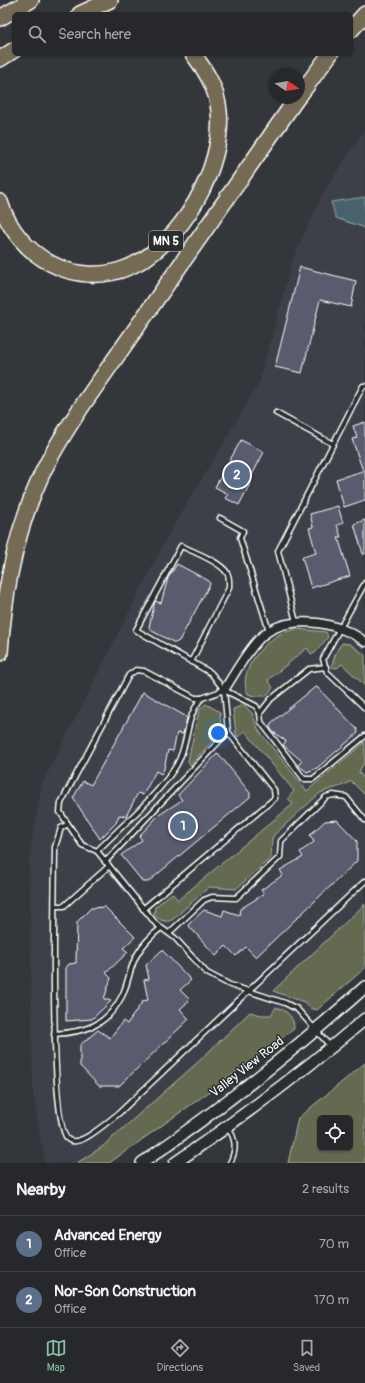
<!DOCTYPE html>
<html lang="en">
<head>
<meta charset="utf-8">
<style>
  body { margin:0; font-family:Pangolin,sans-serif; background:#323438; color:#f1f3f6 }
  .controls { position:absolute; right:12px; bottom:12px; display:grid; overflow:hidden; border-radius:6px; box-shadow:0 1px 3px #0004 }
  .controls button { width:36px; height:36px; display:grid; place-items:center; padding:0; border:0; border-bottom:1px solid #424448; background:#26282c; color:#f1f3f6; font:20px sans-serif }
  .compass { position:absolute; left:269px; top:68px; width:36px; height:36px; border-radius:50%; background:#26282c; box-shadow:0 1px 3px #0004; rotate:102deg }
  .you { position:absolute; left:218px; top:733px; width:14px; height:14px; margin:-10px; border:3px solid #fff; border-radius:50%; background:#1a73e8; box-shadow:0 0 0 6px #1a73e833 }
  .badge { display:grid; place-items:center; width:26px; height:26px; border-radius:50%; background:#8abfa5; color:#fff; font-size:13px; font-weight:700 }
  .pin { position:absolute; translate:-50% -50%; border:2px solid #fff; box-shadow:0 1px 4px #0006 }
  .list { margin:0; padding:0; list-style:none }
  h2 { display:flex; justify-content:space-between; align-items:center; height:52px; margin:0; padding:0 16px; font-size:17px }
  h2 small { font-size:13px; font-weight:400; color:#a4a6a9 }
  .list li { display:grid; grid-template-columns:26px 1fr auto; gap:12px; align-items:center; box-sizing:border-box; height:56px; padding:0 16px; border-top:1px solid #424448 }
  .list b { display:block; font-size:15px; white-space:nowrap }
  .list p { margin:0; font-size:13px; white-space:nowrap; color:#a4a6a9 }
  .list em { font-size:13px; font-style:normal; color:#a4a6a9 }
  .icon { flex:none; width:22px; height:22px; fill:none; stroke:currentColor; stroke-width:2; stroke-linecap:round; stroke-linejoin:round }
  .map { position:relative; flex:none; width:365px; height:1163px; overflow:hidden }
  .search { position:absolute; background:#26282c; box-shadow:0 1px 3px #0004; left:12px; right:12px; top:12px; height:44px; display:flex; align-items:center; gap:10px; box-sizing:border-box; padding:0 14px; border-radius:6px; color:#a4a6a9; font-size:15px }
  .sheet { height:164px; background:#26282c }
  nav { display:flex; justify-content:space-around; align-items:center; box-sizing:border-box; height:56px; border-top:1px solid #424448; background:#26282c; font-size:11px; color:#a4a6a9 }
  nav a { display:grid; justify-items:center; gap:2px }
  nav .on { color:#8abfa5 }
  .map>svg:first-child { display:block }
  .built { fill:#3e414a }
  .green { fill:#646a4f; stroke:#b2b4a7; fill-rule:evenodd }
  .water { fill:#47626c; stroke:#91a1a7 }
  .building { fill:#595c6e; stroke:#fff }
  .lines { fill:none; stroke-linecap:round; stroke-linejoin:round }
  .service-casing { stroke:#fff; stroke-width:7 }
  .minor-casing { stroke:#fff; stroke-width:11 }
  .secondary-casing { stroke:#fff; stroke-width:14 }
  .motorway-casing { stroke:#fff; stroke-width:18 }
  .service { stroke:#2a2d2e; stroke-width:4 }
  .minor { stroke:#2a2d2e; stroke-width:8 }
  .secondary { stroke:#2a2d2e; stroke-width:11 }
  .motorway { stroke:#746b52; stroke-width:15 }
  .labels { text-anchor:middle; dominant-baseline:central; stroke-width:3; stroke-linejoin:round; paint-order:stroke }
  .shield { fill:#2a2d2e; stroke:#bfc0c0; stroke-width:1 }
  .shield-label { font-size:12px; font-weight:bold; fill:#fff }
  .street-label { font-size:13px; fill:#fff; stroke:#2a2d2e }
</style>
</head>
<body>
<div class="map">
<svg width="365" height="1163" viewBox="0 0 365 1163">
  <rect width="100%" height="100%" fill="#33363b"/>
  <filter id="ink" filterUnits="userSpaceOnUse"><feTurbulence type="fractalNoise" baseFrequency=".025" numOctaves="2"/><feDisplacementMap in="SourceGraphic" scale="8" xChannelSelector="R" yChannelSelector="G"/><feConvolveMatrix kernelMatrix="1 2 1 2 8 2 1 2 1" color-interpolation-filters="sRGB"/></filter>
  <g filter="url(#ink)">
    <polygon class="built" points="365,129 365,968 331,998 259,1055 111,1163 45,1163 33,1093 29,857 42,784 166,539 259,383 293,259 322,195"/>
    <g class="green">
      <path d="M296,629l30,3 2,5 -13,16 -4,1 -4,-6 -39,32 5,8 -7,8h-12l-6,-2c-11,-22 13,-48 30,-59 6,-3 12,-4 18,-6z"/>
      <polygon points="342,643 350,644 365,655 365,686 342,664 337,668 331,667 337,650"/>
      <polygon points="206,704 220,712 221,732 190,765 188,761 199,710"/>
      <path d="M244,705l8,8 7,18 48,60 58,-49v19l-6,11 6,8v15l-14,-14c-10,7 -20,7 -31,12l-46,42 -2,4 -1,19 -35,31 -27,-2 -37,33c-8,3 -13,0 -18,-6l1,-7 17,-14 6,7 115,-96 -5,-6 6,-7 -49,-60 -7,6 -2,-3 -3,-25z"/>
      <polygon points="365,904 365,968 317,1010 310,1008 304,1002 273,991"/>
      <path d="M276,1007c11,4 18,9 18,22l-85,63 -100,71h-32l25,-16 96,-85 52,-50 11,3h10z"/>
      <path d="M365,1063v100h-77l10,-45zM320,1118h30v30h-30z"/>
    </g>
    <polygon class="water" points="365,197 365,228 336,218 331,202"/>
    <g class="building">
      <polygon points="300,267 356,281 351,307 320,300 302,373 275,367"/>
      <polygon points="365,422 365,500 344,507 336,479 363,471 352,439 357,438 353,426"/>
      <polygon points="241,440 264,452 249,481 251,482 239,505 225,498 228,494 215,487"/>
      <polygon points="338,506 343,523 337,525 341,537 338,537 350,576 311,588 302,557 316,553 309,528 313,527 310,514"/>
      <polygon points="365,520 365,554 363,554 354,524"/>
      <polygon points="177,564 209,581 210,584 179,641 175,643 152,631 149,627 155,601 161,603 168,578"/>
      <polygon points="317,687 357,729 358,733 317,768 307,772 298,765 302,761 283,745 286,741 272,731 270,727 271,723 314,688"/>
      <polygon points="143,692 185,716 187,718 183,734 177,733 173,751 168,750 164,769 161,774 156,771 143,795 138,793 126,816 119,815 116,823 100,839 73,798 83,781 91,785"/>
      <polygon points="218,753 250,793 250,797 148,882 143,882 121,855 142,840 139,836 159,815 182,800 178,795"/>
      <polygon points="337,820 357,841 357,861 256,957 246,947 236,956 226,946 216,956 188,925 204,910 222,916 224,910 239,915 240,909 264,894 261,890 283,875 280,870 303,857 300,852 314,842 310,835 325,821"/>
      <polygon points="105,907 135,937 123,948 128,952 106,973 111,978 104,999 111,1001 92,1019 66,1021 66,968 69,964 76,963 77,922 91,908"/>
      <polygon points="162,950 191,980 180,990 190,1000 180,1009 189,1019 119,1086 99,1086 80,1066 80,1045 98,1030 110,1038 123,1021 127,1024 143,1001 148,1000 144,980 149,979 146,965"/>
    </g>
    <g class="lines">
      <g class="service-casing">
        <g id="service">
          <polyline points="276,413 333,444"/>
          <polyline points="220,518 243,531 240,538 269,631"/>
          <polyline points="365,583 323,659 327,672 365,708"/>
          <polyline points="296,622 278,551 363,386 365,386"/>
          <path d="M191,662l38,-74c0,-5 1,-11 -2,-15 -6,-11 -35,-22 -46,-27l-45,84 75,43 13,17 32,16 4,7 1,9 43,57h9l52,-43"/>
          <path d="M224,690l-22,8h-7l-51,-27 -8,-1 -7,5 -68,128 -1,9 8,12 -7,4 -6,19c0,36 -7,283 14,293 12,7 39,-19 49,-26l247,-233"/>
          <polyline points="260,713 271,699 309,669 326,667"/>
          <polyline points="68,824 82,845 97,851 156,924 175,938 207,973 230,985 285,1003 297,1009 330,1046"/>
          <path d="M97,851c24,-24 62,-57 79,-85 14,-23 8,-48 26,-68"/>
          <polyline points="105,862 228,732"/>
          <polyline points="55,906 64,906 109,866"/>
          <polyline points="143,909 275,798 274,790 228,732 224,690"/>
          <polyline points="169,933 204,900 212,897 236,898 280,857 281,841 326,797 333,795 346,797 365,820"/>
          <path d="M54,1034c31,-2 53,-8 68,-38 7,-14 8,-31 16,-43 6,-10 14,-18 23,-25"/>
          <path d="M228,1127c8,13 9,22 2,36"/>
        </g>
      </g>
      <g class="minor-casing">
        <path id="minor" d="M224,690c11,-17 21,-36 35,-51 26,-27 80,-18 106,3"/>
      </g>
      <g class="secondary-casing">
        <g id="secondary">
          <path d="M142,1163c78,-54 153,-113 223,-176"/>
          <path d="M175,1163c66,-45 129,-92 190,-144"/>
        </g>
      </g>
      <g class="motorway-casing">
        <g id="motorway">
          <polyline points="80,14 110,0"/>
          <polyline points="0,18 31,0"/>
          <polyline points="351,30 365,14"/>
          <polyline points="0,59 14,50"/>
          <polyline points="299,96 330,54"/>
          <path d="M0,202c17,54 75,88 129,65 52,-22 96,-100 90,-156 -2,-22 -13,-40 -26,-57"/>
          <path d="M0,653c4,-61 15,-121 41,-177 12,-26 27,-49 43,-73l213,-305"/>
        </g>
      </g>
      <use href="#service" class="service"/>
      <use href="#minor" class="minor"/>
      <use href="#secondary" class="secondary"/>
      <use href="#motorway" class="motorway"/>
    </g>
  </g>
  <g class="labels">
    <rect class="shield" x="149" y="231" width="34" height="20" rx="3"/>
    <g class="shield-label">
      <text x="166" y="241">MN 5</text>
    </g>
    <g class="street-label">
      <text transform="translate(247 1067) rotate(-38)">Valley View Road</text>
    </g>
  </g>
</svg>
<div class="controls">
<button><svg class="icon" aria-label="locate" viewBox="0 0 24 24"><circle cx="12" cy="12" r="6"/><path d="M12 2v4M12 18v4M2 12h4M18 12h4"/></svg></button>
</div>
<svg class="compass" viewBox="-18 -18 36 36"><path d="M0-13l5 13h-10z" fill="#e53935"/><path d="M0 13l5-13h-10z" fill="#a4a6a9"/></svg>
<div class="you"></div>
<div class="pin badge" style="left:183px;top:826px;background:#5c6f8a">1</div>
<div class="pin badge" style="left:237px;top:475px;background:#5c6f8a">2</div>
<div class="search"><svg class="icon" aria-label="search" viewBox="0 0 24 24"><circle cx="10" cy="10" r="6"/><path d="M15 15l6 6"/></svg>Search here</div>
</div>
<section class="sheet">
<h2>Nearby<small>2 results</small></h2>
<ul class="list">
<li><span class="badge" style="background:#5c6f8a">1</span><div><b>Advanced Energy</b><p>Office</p></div><em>70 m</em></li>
<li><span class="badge" style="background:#5c6f8a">2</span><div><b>Nor-Son Construction</b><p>Office</p></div><em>170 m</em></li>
</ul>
</section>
<nav>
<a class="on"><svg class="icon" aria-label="map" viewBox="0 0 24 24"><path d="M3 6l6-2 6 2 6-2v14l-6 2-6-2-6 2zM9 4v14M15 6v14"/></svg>Map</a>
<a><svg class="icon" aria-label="directions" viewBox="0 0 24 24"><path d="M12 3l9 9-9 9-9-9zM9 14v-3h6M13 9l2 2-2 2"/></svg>Directions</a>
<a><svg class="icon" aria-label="saved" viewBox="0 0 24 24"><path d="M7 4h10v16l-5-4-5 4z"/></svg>Saved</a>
</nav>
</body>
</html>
